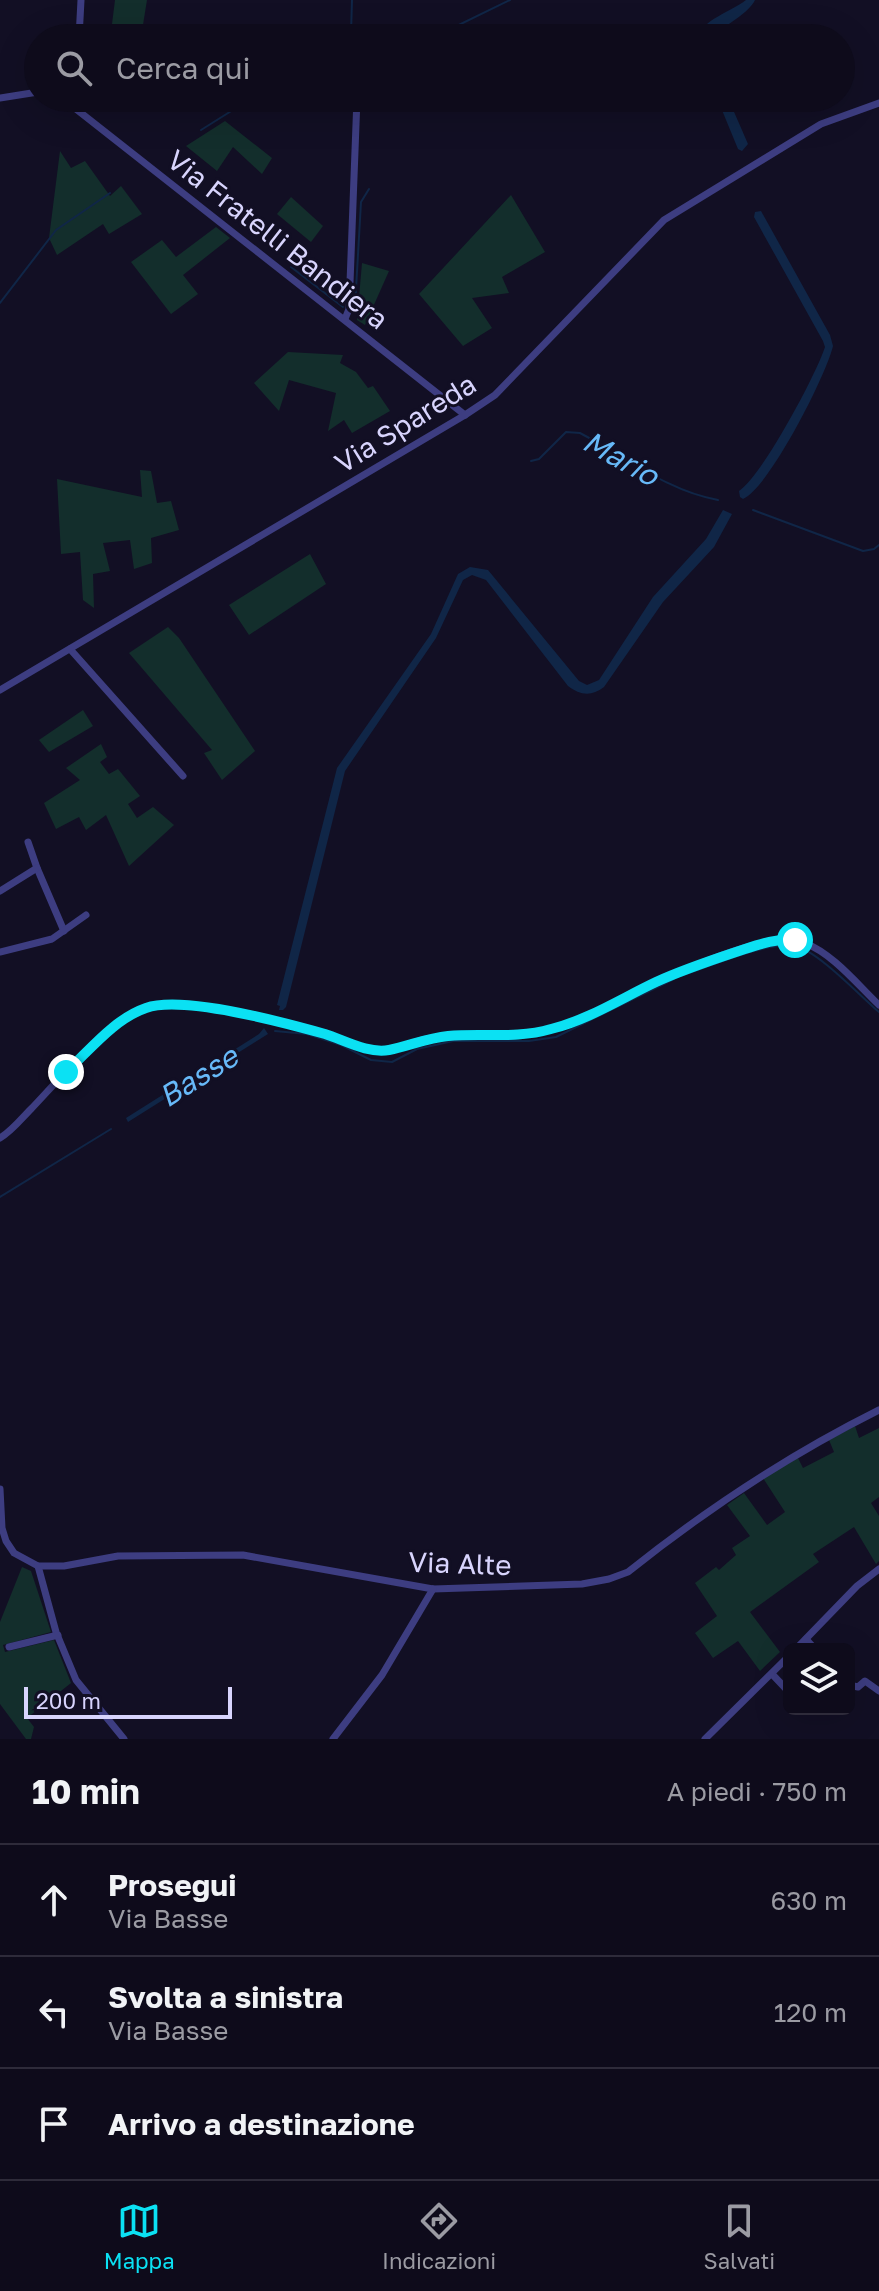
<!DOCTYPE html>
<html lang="it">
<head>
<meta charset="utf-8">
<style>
  body { margin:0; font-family:"Golos Text",sans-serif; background:#1c1928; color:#f1f3f6 }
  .controls { position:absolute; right:24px; bottom:24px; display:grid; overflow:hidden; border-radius:12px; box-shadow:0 8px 32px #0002 }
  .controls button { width:72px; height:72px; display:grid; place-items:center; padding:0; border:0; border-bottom:2px solid #2e2b3a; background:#0e0b1b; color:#f1f3f6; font:40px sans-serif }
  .scale { position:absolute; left:24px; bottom:20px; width:208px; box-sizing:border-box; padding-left:8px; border:4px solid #d8d4fd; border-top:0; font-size:22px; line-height:28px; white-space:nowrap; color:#d8d4fd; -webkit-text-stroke:6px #120f24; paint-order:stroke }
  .stop { position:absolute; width:24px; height:24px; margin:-18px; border:6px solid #0be1f3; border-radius:50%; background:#fff }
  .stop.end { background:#0be1f3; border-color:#fff; box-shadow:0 2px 8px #0008 }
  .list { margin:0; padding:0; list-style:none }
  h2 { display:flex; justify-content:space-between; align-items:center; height:104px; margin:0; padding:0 32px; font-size:34px }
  h2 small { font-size:26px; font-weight:400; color:#9b9ba3 }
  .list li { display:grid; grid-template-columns:52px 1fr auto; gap:24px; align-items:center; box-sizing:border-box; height:112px; padding:0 32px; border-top:2px solid #2e2b3a }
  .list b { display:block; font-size:30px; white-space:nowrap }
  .list p { margin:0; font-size:26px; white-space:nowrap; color:#9b9ba3 }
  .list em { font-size:26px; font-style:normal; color:#9b9ba3 }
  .icon { flex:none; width:44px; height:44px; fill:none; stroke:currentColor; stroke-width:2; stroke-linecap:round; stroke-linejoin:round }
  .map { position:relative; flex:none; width:879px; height:1739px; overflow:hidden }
  .search { position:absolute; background:#0e0b1b; box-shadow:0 8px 32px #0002; left:24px; right:24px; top:24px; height:88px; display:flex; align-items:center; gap:20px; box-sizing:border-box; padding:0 28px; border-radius:44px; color:#9b9ba3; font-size:30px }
  .sheet { height:440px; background:#0e0b1b }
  nav { display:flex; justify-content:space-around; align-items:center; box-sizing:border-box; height:112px; border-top:2px solid #2e2b3a; background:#0e0b1b; font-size:22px; color:#9b9ba3 }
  nav a { display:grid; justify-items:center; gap:4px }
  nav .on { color:#0be1f3 }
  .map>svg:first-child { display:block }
  .green { fill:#132e2c }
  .water { fill:#102647 }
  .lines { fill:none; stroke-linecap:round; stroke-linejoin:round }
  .stream { stroke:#102647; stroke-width:2 }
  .minor { stroke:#3d3d81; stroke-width:7 }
  .route { stroke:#0be1f3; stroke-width:10 }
  .labels { text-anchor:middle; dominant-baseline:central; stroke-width:6; stroke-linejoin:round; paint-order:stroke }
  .street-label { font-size:28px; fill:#d8d4fd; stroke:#120f24 }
  .water-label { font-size:30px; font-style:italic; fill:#67b9f8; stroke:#120f24 }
</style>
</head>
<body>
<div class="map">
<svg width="879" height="1739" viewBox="0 0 879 1739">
  <rect width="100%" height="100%" fill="#120f24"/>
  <g class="green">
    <polygon points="115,0 147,0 142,31 111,32"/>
    <polygon points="225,121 272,158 262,174 233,147 217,171 186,146"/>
    <polygon points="60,151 71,168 85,161 110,196 121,186 142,214 109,234 103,224 57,255 49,238"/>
    <polygon points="511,195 545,252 502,277 509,293 472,298 492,328 463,346 419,294"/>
    <polygon points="291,197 323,226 311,242 277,214"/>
    <polygon points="216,227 230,238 183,275 198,294 171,314 131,262 162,240 176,257"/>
    <polygon points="362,263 389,271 365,325 357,320"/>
    <polygon points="288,352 343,355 340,363 356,372 368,388 373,386 390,411 352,433 344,420 328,431 336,393 289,380 279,411 254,383"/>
    <polygon points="140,470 151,471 157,503 171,501 179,530 151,538 152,563 134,569 130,540 103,543 110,571 93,574 94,608 83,600 80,552 61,554 57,479 142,497"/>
    <polygon points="310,554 326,584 249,635 229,605"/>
    <polygon points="168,627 179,638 255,751 222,780 204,753 212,750 129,653"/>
    <polygon points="83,710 93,726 49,752 39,740"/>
    <polygon points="101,744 107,757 100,762 109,774 118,769 140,796 128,804 137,818 153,807 174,825 129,866 106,815 86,830 79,817 56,829 44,803 80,780 66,768"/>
    <polygon points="855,1426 859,1438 879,1428 879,1497 871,1503 879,1516 879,1561 876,1564 854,1527 813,1554 819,1562 750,1612 780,1652 760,1671 738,1641 713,1658 695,1633 717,1616 695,1583 716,1567 719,1570 736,1555 732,1548 750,1536 727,1505 744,1493 767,1525 785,1512 763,1478 798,1458 803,1468 834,1452 829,1440"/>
    <polygon points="22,1567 31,1571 51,1632 3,1645 5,1652 54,1640 71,1683 27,1718 34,1727 31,1739 26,1739 0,1704 0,1622"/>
  </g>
  <g class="water">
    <path d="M746,0h9c-5,13 -45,38 -58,38 6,-19 34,-26 49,-38z"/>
    <polygon points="717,98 728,98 748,144 742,151 738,149"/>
    <path d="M761,211l69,124 3,11c-7,30 -64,142 -90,153l-3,-2 -1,-6c23,-15 77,-116 86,-144l-2,-6 -69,-124 1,-5z"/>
    <path d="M723,510l9,4 -18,33 -51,55 -59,85c-13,10 -24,8 -36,-1l-82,-106 -14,-5 -9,5 -27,58 -91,133 -59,236 -3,3h-4l1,-4 -3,-1 60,-237 94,-134 27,-60 12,-7 18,3 91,111 8,4 12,-5 54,-83 53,-58z"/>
    <polygon points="264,1028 268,1034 128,1122 126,1118 259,1034"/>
  </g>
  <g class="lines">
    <g class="stream">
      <polyline points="351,33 352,0"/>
      <polyline points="432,38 510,0"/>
      <polyline points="201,130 252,98"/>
      <polyline points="291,267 343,307"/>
      <polyline points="0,303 56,230 110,193"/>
      <polyline points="355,307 361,202 369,189"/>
      <path d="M531,461l8,-2 27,-27 14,1c46,24 87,58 138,67"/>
      <polyline points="753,510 863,551 874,549 879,545"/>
      <path d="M680,976c26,-8 91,-36 115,-30 23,5 64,49 84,66"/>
      <polyline points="275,1031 307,1034 341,1045 371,1060 392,1062 417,1049 453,1041 529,1041 556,1037 674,979"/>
      <polyline points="0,1197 111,1129"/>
    </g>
    <g class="minor">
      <polyline points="79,38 81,0"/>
      <polyline points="0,98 38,92"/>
      <polyline points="62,98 465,415"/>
      <polyline points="345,319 349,309 357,98"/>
      <polyline points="70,649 183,776"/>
      <polyline points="0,690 465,415 495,395 664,220 821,124 879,103"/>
      <polyline points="28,842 37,868 64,931"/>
      <polyline points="0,891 37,868"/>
      <polyline points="0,952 52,939 86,915"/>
      <path d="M0,1138c12,-7 21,-19 31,-29 28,-29 79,-91 118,-102 36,-11 139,16 177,28 19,5 38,16 58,15 16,0 31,-10 47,-12 30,-4 60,1 91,-3 17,-2 36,-6 52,-13 46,-20 186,-98 231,-79 28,11 52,41 74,62"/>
      <path d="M0,1489l2,39 4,13 8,12 24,13h26l54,-10 125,-1 190,34 149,-5 27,-5 19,-7c80,-64 159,-116 251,-162"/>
      <polyline points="38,1566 56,1632 76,1680 124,1739"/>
      <polyline points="806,1639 815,1649"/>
      <polyline points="9,1647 58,1635"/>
      <polyline points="796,1649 857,1586 879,1569"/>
      <polyline points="772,1674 789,1692"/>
      <polyline points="849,1685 858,1687 865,1681 879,1691"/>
      <polyline points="806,1709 808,1711"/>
      <polyline points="333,1739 382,1675 433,1589"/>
      <polyline points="705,1739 789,1656"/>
    </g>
  </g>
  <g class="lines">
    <path class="route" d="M66,1072c24,-22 48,-53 80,-64 36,-13 140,15 179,26 19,6 43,20 64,16 20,-4 38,-12 59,-14 35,-3 68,3 103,-7 37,-9 71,-31 105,-47 26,-12 53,-21 80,-30 19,-6 38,-14 59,-12"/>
  </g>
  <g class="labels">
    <g class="street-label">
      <text transform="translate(278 239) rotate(38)">Via Fratelli Bandiera</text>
      <text transform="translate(405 423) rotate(-32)">Via Spareda</text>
      <text transform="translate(460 1563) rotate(2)">Via Alte</text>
    </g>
    <g class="water-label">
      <text transform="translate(621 458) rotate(29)">Mario</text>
      <text transform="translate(198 1076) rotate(-32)">Basse</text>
    </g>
  </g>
</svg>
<div class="controls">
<button><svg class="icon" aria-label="layers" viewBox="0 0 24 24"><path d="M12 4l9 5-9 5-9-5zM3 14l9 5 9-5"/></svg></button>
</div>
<div class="scale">200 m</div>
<div class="stop" style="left:795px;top:940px"></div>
<div class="stop end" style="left:66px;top:1072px"></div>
<div class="search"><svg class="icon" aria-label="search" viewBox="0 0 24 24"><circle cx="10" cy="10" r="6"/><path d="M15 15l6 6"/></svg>Cerca qui</div>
</div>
<section class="sheet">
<h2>10 min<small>A piedi · 750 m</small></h2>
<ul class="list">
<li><svg class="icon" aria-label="ahead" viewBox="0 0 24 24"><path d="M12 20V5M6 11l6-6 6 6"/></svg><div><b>Prosegui</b><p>Via Basse</p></div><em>630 m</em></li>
<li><svg class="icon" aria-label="left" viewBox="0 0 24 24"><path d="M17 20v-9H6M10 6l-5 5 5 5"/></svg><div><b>Svolta a sinistra</b><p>Via Basse</p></div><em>120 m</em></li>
<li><svg class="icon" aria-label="arrive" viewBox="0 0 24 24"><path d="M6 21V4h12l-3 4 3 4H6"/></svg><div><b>Arrivo a destinazione</b></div></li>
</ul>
</section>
<nav>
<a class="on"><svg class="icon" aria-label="map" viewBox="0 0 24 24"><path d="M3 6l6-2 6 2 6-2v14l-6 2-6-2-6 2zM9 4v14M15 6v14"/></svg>Mappa</a>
<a><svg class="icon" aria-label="directions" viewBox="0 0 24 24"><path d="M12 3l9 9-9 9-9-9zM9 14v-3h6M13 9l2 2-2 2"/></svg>Indicazioni</a>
<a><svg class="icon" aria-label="saved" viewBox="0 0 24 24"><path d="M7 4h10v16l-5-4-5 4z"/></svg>Salvati</a>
</nav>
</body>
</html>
